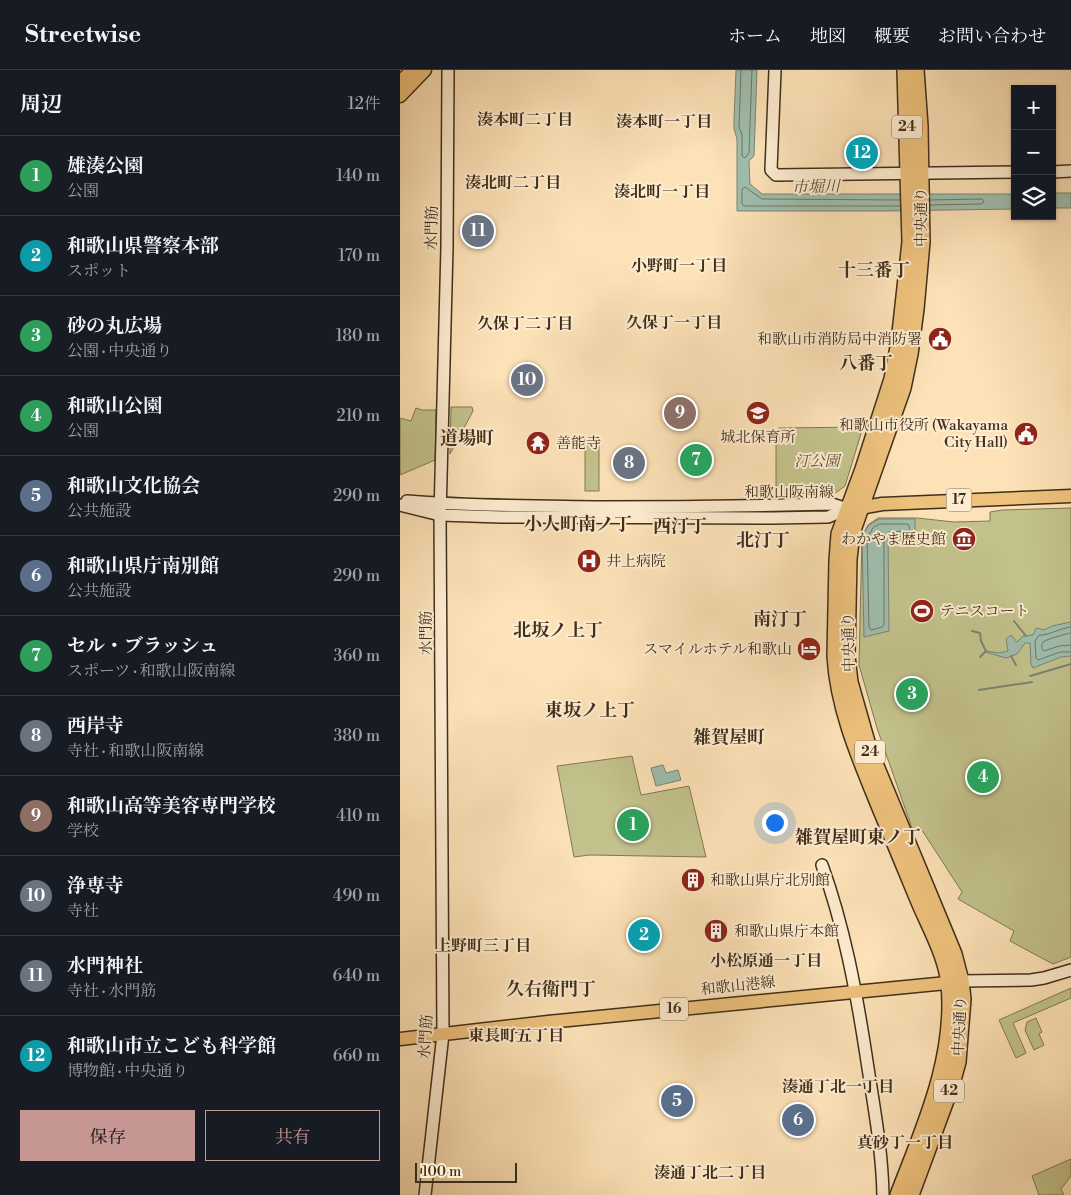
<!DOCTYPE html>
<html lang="ja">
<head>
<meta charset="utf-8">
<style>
  body { margin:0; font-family:"Libre Bodoni","Noto Serif JP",serif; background:#20242c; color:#f1f3f6 }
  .controls { position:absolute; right:15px; top:15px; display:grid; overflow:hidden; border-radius:0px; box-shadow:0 1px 4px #0004 }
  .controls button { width:45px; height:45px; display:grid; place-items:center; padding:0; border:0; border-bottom:1px solid #363941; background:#171b24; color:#f1f3f6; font:25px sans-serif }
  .scale { position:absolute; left:15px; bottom:12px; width:102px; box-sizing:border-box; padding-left:5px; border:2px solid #402f1b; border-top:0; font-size:14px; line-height:18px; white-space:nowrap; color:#402f1b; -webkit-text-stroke:4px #feecd0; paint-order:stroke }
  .you { position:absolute; left:374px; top:752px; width:18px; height:18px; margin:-12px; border:4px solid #fff; border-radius:50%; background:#1a73e8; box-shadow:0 0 0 8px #1a73e833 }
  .badge { display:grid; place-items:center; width:32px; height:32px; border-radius:50%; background:#c59692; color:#fff; font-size:16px; font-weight:700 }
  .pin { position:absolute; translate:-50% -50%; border:2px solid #fff; box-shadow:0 1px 5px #0006 }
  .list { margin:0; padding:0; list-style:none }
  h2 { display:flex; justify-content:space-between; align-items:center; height:65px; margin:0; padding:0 20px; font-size:21px }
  h2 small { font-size:16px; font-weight:400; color:#9ea1a6 }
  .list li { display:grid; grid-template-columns:32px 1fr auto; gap:15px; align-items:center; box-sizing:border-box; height:80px; padding:0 20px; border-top:1px solid #363941 }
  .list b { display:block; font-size:19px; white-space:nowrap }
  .list p { margin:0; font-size:16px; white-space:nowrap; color:#9ea1a6 }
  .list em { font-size:16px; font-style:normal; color:#9ea1a6 }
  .actions { display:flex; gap:10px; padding:15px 20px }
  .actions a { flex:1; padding:11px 0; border:1px solid #c59692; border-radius:0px; text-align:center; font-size:18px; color:#c59692 }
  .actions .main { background:#c59692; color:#111 }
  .icon { flex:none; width:28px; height:28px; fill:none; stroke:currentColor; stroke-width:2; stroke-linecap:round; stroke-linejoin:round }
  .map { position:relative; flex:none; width:671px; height:1125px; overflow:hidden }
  header { display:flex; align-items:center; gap:30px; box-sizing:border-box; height:70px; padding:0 25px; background:#171b24; border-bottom:1px solid #363941 }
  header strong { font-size:24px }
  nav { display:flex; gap:28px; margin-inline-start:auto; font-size:18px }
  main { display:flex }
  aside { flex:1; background:#171b24 }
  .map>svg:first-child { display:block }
  .green { fill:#c3c28c; stroke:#827854 }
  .water { fill:#9fbeae; stroke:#798573 }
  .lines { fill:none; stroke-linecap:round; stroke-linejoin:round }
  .shore { stroke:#707664; stroke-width:1 }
  .stream { stroke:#798573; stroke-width:2 }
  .secondary-casing { stroke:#402f1b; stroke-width:14 }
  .primary-casing { stroke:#402f1b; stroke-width:15 }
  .highway-casing { stroke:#402f1b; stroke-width:18 }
  .secondary { stroke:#feecd0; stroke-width:11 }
  .primary { stroke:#eec17c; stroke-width:12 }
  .highway { stroke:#eec17c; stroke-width:15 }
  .labels { text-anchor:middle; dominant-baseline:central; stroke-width:4; stroke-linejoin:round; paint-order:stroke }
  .shield { fill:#feecd0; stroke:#796851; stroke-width:1 }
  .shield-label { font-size:14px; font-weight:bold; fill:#402f1b }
  .street-label { font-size:15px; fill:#402f1b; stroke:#feecd0 }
  .poi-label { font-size:15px; fill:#402f1b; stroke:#feecd0; text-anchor:start }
  .park-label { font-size:15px; font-style:italic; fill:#5a4c32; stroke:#feecd0 }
  .neighbourhood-label { font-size:16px; font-weight:bold; fill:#402f1b; stroke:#feecd0 }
  .water-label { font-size:16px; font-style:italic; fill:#585340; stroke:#feecd0 }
  .quarter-label { font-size:18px; font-weight:bold; fill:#402f1b; stroke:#feecd0 }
</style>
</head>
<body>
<header>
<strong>Streetwise</strong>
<nav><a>ホーム</a><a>地図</a><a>概要</a><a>お問い合わせ</a></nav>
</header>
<main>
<aside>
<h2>周辺<small>12件</small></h2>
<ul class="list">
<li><span class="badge" style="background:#2e9e5b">1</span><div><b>雄湊公園</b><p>公園</p></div><em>140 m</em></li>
<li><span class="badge" style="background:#0f9aa8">2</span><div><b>和歌山県警察本部</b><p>スポット</p></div><em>170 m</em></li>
<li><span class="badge" style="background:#2e9e5b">3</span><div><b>砂の丸広場</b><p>公園 · 中央通り</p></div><em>180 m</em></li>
<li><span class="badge" style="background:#2e9e5b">4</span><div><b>和歌山公園</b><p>公園</p></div><em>210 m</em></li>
<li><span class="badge" style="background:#5c6f8a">5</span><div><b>和歌山文化協会</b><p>公共施設</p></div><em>290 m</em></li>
<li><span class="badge" style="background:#5c6f8a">6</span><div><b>和歌山県庁南別館</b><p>公共施設</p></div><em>290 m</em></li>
<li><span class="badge" style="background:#2e9e5b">7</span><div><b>セル・ブラッシュ</b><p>スポーツ · 和歌山阪南線</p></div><em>360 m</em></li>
<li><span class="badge" style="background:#6b7280">8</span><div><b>西岸寺</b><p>寺社 · 和歌山阪南線</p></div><em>380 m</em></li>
<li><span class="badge" style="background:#8d6e63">9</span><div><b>和歌山高等美容専門学校</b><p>学校</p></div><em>410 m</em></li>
<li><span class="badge" style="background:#6b7280">10</span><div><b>浄専寺</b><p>寺社</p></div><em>490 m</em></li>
<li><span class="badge" style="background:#6b7280">11</span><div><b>水門神社</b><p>寺社 · 水門筋</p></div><em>640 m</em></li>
<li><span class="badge" style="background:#0f9aa8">12</span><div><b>和歌山市立こども科学館</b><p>博物館 · 中央通り</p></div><em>660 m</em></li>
</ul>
<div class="actions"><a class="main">保存</a><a>共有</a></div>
</aside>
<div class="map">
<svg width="671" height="1125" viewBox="0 0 671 1125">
  <rect width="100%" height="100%" fill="#fde2b7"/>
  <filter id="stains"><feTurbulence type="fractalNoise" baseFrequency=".004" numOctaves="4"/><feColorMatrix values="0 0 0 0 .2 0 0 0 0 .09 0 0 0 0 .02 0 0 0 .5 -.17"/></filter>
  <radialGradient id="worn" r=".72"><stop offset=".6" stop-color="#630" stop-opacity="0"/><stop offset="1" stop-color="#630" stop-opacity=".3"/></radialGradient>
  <g class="green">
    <polygon points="51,337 72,337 73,341 50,384"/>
    <polygon points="16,338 22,340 36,340 35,390 0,405 0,348 11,351"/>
    <polygon points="463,357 445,416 434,424 376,423 376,362 379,358"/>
    <rect x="185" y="369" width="14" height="52"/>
    <polygon points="671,438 671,887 653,894 610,871 614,861 558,829 562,822 520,757 513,761 477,658 459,595 462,466 468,455 478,448 517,448 554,452 590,451 590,442 602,440"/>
    <polygon points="232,686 241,725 289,716 306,787 190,785 174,787 157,696"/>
    <polygon points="671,918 671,928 613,953 626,983 616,988 599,950"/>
    <polygon points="636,948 642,962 639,964 644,975 634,980 625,960 627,952"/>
    <polygon points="671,1089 671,1106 661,1119 664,1125 639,1125 632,1106"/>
  </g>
  <g class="water">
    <polygon points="336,0 357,0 354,86 349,91 350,114 362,124 615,124 615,139 483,141 337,141 337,69 334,59 334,50"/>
    <rect x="652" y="123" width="19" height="15"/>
    <polygon points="479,449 515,449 515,466 488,467 489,561 464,567 462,466 469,455"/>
    <polygon points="671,552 671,586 661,587 633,598 631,594 630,573 625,573 617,584 606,588 585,582 586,581 599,583 608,581 606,569 611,565 617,572 623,566 633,565 636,558 644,560 652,556"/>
    <polygon points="263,695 266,703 278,700 281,710 256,716 251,698"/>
  </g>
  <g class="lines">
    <g class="shore">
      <polyline points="341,0 339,57 342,65 342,86 345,88 349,83 352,0"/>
      <polyline points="500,130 362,129 345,117 342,119 342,134 344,136 500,136"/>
      <polyline points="530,130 582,129 584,132 581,134 530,135"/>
      <polygon points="480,454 508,454 510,459 508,461 488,462 484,466 484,555 482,557 471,560 469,557 467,468 473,458"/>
      <path d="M671,557c-11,1 -23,9 -32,8l-4,6 1,17 2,2 22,-8h11"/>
      <path d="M671,563c-6,1 -24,6 -28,9 -2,2 -1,5 -1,7l2,2 15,-5 12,-1"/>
    </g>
    <g class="stream">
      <polyline points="614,551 626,566"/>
      <polyline points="572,561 580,563 581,571 586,581"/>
      <polyline points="611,586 616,595"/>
      <polyline points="580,587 585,582"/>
      <polyline points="630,606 671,594"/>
      <polyline points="579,620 632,612"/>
    </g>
    <g class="secondary-casing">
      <g id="secondary">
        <polyline points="375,0 371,100 376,105 615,102"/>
        <polyline points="652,102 671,101"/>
        <path d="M7,431c63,5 126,5 190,6 78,0 157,-1 235,-3l15,5"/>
        <polyline points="0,435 40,445 101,447 372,448 428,447 447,439"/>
        <path d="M422,795c22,61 34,125 44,190 7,47 16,92 17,140"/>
        <polyline points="561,911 631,910 644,908 671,900"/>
        <polyline points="25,1125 43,964 40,445 47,177 48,0"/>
      </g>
    </g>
    <g class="primary-casing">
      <g id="primary">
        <polyline points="0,12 12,0"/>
        <polyline points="0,26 25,0"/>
        <polyline points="454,439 482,434 671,426"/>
        <polyline points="0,969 148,952 557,912"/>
      </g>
    </g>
    <g class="highway-casing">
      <g id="highway">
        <path d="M498,1125c26,-68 58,-137 51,-211 -3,-28 -19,-56 -30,-82 -13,-31 -26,-63 -39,-94 -20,-49 -42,-99 -45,-152l2,-96 2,-26 24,-65 29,-90 7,-37 11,-100 -5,-172"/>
        <polyline points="511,1125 551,1017 558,992 563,929 561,911 554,884 469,679 450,612 447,586 449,489 452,463 503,318 510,284 516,239 522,172 520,56 516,0"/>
      </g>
    </g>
    <use href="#secondary" class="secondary"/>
    <use href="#primary" class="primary"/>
    <use href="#highway" class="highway"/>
  </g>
  <defs>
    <g id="civic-disc" transform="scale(1.25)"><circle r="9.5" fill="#8f2418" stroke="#feecd0"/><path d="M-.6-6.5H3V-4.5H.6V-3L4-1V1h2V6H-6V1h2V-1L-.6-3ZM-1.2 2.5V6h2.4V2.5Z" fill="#fff"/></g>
    <g id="school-disc" transform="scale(1.25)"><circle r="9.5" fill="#8f2418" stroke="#feecd0"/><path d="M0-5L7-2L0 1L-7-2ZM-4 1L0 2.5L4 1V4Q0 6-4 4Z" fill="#fff"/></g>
    <g id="temple-disc" transform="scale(1.25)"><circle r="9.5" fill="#8f2418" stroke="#feecd0"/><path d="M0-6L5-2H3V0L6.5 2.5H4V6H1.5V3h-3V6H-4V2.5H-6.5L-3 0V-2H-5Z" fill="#fff"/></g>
    <g id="museum-disc" transform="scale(1.25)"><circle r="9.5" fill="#8f2418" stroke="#feecd0"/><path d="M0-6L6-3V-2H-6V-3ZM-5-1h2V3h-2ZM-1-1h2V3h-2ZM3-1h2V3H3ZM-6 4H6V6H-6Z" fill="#fff"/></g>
    <g id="hospital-disc" transform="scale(1.25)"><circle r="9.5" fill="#8f2418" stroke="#feecd0"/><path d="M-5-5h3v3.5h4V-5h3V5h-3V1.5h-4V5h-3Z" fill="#fff"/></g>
    <g id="stadium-disc" transform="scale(1.25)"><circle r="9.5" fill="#8f2418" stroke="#feecd0"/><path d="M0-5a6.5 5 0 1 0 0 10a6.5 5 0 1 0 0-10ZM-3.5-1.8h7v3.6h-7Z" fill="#fff"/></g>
    <g id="hotel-disc" transform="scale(1.25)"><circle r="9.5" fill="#8f2418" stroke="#feecd0"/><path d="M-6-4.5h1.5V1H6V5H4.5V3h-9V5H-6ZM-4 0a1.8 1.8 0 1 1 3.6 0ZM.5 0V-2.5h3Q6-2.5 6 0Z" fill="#fff"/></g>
    <g id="building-disc" transform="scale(1.25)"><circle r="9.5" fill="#8f2418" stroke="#feecd0"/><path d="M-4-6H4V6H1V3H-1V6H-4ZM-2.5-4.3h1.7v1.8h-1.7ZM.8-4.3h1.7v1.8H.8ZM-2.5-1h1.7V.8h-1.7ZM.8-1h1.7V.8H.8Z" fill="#fff"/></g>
  </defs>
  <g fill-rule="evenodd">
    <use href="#civic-disc" x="540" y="269"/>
    <use href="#school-disc" x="358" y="343"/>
    <use href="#civic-disc" x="626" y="364"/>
    <use href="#temple-disc" x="138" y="373"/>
    <use href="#museum-disc" x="564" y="469"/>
    <use href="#hospital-disc" x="189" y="491"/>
    <use href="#stadium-disc" x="522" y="541"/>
    <use href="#hotel-disc" x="409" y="579"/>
    <use href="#building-disc" x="293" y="810"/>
    <use href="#building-disc" x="316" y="861"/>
  </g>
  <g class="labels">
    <g class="shield">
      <rect x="492" y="45.5" width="30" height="23" rx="4"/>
      <rect x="546.5" y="418.5" width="25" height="23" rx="4"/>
      <rect x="455" y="670.5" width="30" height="23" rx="4"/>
      <rect x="260" y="927.5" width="28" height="23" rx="4"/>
      <rect x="534" y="1009.5" width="30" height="23" rx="4"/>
    </g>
    <g class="shield-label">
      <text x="507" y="57">24</text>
      <text x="559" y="430">17</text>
      <text x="470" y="682">24</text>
      <text x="274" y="939">16</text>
      <text x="549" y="1021">42</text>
    </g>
    <g class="street-label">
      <text transform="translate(521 147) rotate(-90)">中央通り</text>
      <text transform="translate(32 158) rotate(-89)">水門筋</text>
      <text x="389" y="422">和歌山阪南線</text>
      <text transform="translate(26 563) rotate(-90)">水門筋</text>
      <text transform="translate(449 572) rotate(-91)">中央通り</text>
      <text transform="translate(338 916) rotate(-6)">和歌山港線</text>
      <text transform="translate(560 956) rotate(-87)">中央通り</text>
      <text transform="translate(26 967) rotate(-86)">水門筋</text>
    </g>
    <g class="poi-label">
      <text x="522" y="269" text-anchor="end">和歌山市消防局中消防署</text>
      <text x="608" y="355" text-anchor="end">和歌山市役所 (Wakayama<tspan x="608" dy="17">City Hall)</tspan></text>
      <text x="358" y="367" text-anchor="middle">城北保育所</text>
      <text x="156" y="373">善能寺</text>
      <text x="546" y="469" text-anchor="end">わかやま歴史館</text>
      <text x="206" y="491">井上病院</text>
      <text x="540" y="541">テニスコート</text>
      <text x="392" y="579" text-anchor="end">スマイルホテル和歌山</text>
      <text x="310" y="810">和歌山県庁北別館</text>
      <text x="334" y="861">和歌山県庁本館</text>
    </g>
    <g class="park-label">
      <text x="417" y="391">汀公園</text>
    </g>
    <g class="neighbourhood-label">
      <text x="125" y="50">湊本町二丁目</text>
      <text x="264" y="52">湊本町一丁目</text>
      <text x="113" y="113">湊北町二丁目</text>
      <text x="262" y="122">湊北町一丁目</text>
      <text x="279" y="196">小野町一丁目</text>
      <text x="274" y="253">久保丁一丁目</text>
      <text x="125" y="254">久保丁二丁目</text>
      <text x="83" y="876">上野町三丁目</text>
      <text x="366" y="891">小松原通一丁目</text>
      <text x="116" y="966">東長町五丁目</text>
      <text x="438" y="1017">湊通丁北一丁目</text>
      <text x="505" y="1073">真砂丁一丁目</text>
      <text x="310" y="1103">湊通丁北二丁目</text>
    </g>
    <g class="water-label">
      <text transform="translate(416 117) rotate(-1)">市堀川</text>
    </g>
    <g class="quarter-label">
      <text x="474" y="200">十三番丁</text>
      <text x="466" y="293">八番丁</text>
      <text x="67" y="368">道場町</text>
      <text x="178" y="454">小人町南ノ丁</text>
      <text x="280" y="456">西汀丁</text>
      <text x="363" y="470">北汀丁</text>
      <text x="380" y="549">南汀丁</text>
      <text x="158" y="560">北坂ノ上丁</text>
      <text x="190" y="640">東坂ノ上丁</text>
      <text x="329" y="667">雑賀屋町</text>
      <text x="458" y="767">雑賀屋町東ノ丁</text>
      <text x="151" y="919">久右衛門丁</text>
    </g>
  </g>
  <rect width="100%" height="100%" filter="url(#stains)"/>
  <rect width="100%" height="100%" fill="url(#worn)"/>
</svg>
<div class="controls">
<button>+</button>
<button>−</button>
<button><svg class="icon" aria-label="layers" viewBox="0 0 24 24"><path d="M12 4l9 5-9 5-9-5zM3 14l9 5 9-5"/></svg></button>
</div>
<div class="scale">100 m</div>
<div class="you"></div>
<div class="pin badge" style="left:233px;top:755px;background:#2e9e5b">1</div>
<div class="pin badge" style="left:244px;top:865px;background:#0f9aa8">2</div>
<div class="pin badge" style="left:512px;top:624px;background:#2e9e5b">3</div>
<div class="pin badge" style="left:583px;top:707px;background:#2e9e5b">4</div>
<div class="pin badge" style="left:277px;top:1031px;background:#5c6f8a">5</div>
<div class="pin badge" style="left:398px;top:1050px;background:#5c6f8a">6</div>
<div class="pin badge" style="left:296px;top:390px;background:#2e9e5b">7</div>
<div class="pin badge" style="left:229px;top:393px;background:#6b7280">8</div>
<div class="pin badge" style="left:280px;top:343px;background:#8d6e63">9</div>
<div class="pin badge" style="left:127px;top:310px;background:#6b7280">10</div>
<div class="pin badge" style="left:78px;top:161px;background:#6b7280">11</div>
<div class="pin badge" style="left:462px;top:83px;background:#0f9aa8">12</div>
</div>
</main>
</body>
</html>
